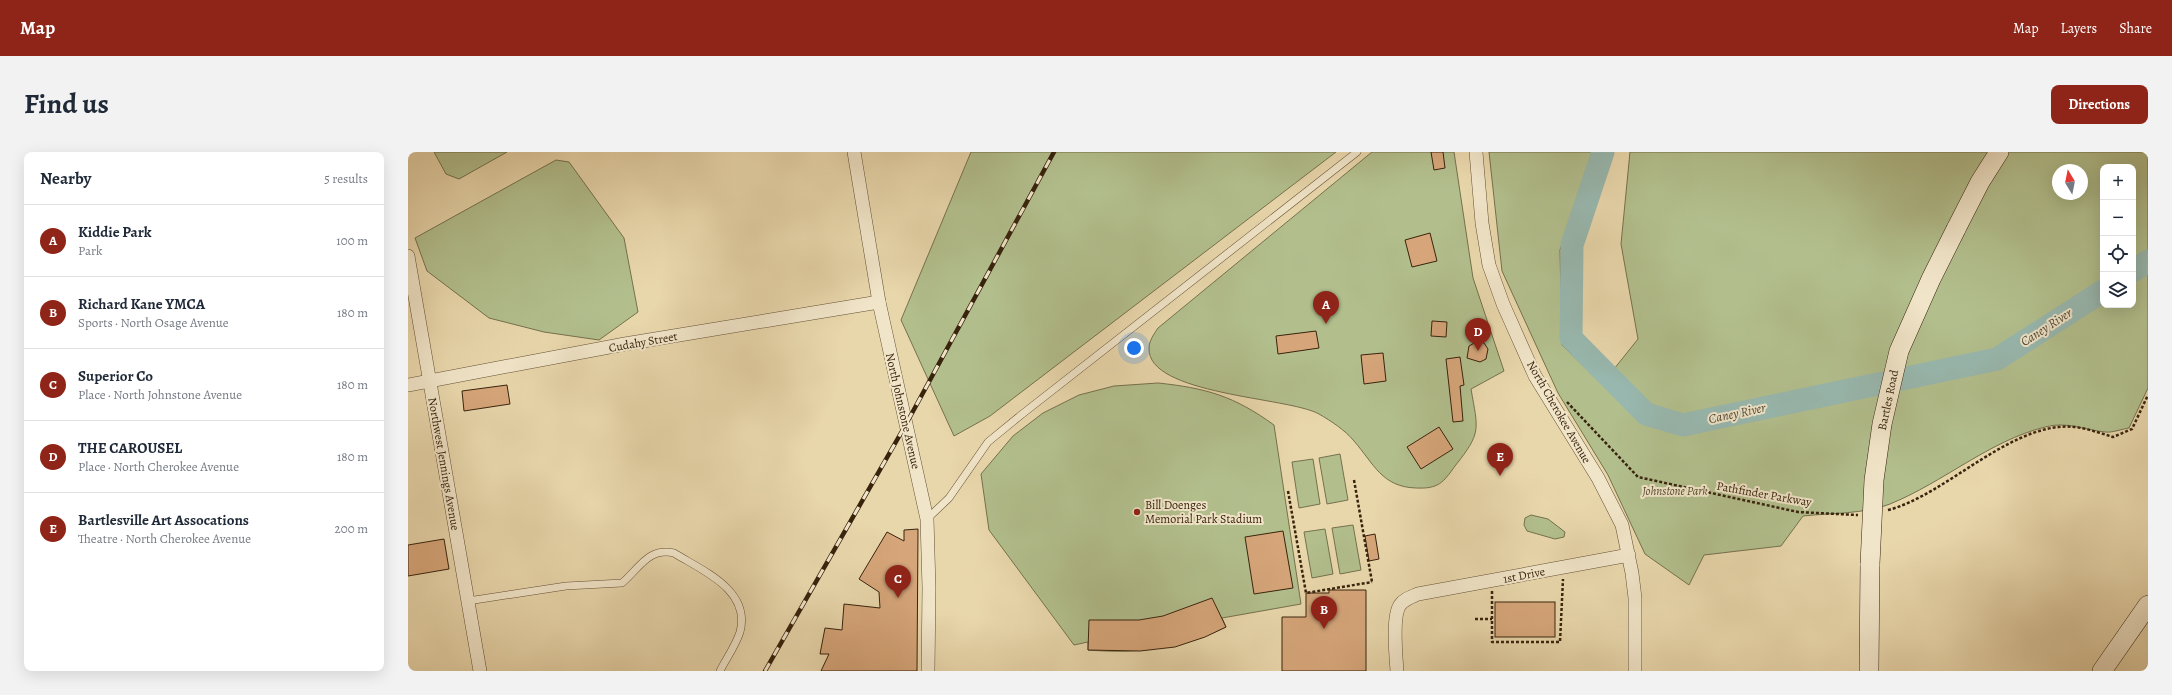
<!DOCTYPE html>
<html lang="en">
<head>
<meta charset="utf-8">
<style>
  body { margin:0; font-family:Alegreya,serif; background:#f2f2f3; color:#1f2937 }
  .controls { position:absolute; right:12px; top:12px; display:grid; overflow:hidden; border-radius:8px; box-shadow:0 4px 16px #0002 }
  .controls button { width:36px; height:36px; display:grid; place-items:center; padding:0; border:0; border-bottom:1px solid #e0e1e3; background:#fff; color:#1f2937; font:20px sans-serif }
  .compass { position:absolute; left:1644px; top:12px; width:36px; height:36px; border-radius:50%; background:#fff; box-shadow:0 4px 16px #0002; rotate:350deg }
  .you { position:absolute; left:726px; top:196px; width:14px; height:14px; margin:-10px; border:3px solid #fff; border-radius:50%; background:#1a73e8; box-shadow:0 0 0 6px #1a73e833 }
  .badge { display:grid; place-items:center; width:26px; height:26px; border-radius:50%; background:#8f2418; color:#fff; font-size:13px; font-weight:700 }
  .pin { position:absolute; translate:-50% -33px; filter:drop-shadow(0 1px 2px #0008) }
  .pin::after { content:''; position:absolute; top:21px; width:14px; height:12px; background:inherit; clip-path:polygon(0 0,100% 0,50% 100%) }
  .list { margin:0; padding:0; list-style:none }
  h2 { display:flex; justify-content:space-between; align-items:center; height:52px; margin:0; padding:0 16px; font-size:17px }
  h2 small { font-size:13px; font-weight:400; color:#747a83 }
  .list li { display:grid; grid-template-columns:26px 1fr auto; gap:12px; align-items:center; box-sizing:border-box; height:72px; padding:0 16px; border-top:1px solid #e0e1e3 }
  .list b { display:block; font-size:15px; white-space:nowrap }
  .list p { margin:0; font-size:13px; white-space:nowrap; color:#747a83 }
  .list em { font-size:13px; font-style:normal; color:#747a83 }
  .icon { flex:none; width:22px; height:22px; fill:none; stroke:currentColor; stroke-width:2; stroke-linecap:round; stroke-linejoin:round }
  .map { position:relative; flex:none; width:1740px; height:519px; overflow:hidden; border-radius:8px }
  header { display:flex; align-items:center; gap:24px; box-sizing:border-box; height:56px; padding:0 20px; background:#8f2418; color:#fff }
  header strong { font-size:19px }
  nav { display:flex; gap:22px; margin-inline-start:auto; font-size:14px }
  .intro { display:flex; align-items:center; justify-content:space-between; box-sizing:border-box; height:96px; padding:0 24px }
  h1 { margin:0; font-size:28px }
  .button { padding:10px 18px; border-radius:8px; background:#8f2418; color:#fff; font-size:14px; font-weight:700 }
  main { display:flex; gap:24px; padding:0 24px }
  aside { flex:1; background:#fff; border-radius:8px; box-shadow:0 4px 16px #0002 }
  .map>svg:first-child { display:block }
  .green { fill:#b2bf8d; stroke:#75714d; fill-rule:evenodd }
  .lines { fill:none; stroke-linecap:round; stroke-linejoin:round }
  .river { stroke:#98b8af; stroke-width:23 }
  .building { fill:#d6a67a; stroke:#38230d }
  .lane-casing { stroke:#645035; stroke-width:8 }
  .street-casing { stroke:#645035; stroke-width:14 }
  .secondary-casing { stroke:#38230d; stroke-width:20 }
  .path { stroke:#38230d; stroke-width:2.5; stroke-dasharray:3 2; stroke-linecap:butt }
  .lane { stroke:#f1e5c9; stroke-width:7 }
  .street { stroke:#f1e5c9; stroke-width:13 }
  .secondary { stroke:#f1e5c9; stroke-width:19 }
  .rail-casing { stroke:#38230d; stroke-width:4.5 }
  .rail { stroke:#f1e5c9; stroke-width:3; stroke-dasharray:9; stroke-linecap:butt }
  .secondary-bridge-casing { stroke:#38230d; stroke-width:20; stroke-linecap:butt }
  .secondary-bridge { stroke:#f1e5c9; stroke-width:19 }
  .poi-dot { fill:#8f2418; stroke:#f1e5c9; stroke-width:1.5 }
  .labels { text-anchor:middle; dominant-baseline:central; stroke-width:4; stroke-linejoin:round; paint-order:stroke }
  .street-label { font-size:12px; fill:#38230d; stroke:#f1e5c9 }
  .park-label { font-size:12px; font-style:italic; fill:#564a2d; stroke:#f1e5c9 }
  .poi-label { font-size:12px; fill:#38230d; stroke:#f1e5c9; text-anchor:start }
  .water-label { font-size:13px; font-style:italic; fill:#504836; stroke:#f1e5c9 }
</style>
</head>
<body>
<header>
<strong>Map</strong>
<nav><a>Map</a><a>Layers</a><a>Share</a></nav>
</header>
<div class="intro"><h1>Find us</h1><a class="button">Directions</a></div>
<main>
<aside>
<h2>Nearby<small>5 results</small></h2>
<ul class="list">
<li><span class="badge">A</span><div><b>Kiddie Park</b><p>Park</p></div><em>100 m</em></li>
<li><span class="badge">B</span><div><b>Richard Kane YMCA</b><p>Sports · North Osage Avenue</p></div><em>180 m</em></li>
<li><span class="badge">C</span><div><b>Superior Co</b><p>Place · North Johnstone Avenue</p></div><em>180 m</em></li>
<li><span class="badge">D</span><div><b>THE CAROUSEL</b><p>Place · North Cherokee Avenue</p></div><em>180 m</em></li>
<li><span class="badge">E</span><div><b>Bartlesville Art Assocations</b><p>Theatre · North Cherokee Avenue</p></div><em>200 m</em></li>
</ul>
</aside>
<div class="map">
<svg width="1740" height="519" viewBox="0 0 1740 519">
  <rect width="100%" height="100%" fill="#e9d7ac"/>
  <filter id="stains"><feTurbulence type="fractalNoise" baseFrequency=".005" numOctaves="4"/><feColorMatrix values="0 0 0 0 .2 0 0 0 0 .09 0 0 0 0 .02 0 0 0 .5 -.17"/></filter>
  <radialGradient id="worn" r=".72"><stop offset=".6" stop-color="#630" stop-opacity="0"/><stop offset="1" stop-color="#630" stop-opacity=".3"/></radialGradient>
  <g class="green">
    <polygon points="26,0 99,0 51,27 38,22"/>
    <polygon points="563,0 928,0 582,264 546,284 493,168"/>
    <path d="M964,0h82l19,126 31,93 -33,18c7,41 11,43 -16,77 -12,17 -17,23 -39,22 -34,-1 -42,-24 -62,-47 -9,-11 -23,-20 -35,-27 -30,-17 -172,-19 -170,-66 0,-7 5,-14 9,-20z"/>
    <path d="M1081,0h103l-32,98 2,95 40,39 36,-45 -17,-95 9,-92h518v236l-19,40c-7,1 -17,5 -24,4 -21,-2 -38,-11 -60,-5 -56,14 -101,55 -155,77 -24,10 -61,9 -87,12l-22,30 -77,9 -15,30 -44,-31 -37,-79 -50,-82 -56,-122zM1695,15h30v138h-30zM1650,18h24v24h-24z"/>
    <polygon points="148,8 161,10 216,86 230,160 191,188 136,180 81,166 19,119 7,86"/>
    <path d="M750,231c48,5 76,13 116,42l27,179 -79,14 4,9c-47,22 -87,27 -138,23v-8l-14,3 -85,-115 -8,-56 32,-38 30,-23 36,-18 35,-9z"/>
    <polygon points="932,302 940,348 919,352 911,306"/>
    <polygon points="905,307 912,352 891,356 884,310"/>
    <polygon points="1123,363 1140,367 1157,380 1156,385 1147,387 1119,379 1116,373 1117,366"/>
    <polygon points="945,373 953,418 932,422 924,376"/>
    <polygon points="917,377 925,422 904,426 896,380"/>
  </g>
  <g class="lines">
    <g class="river">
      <polyline points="1195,0 1164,93 1163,186 1238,262 1275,273 1589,207 1695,139"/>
      <polyline points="1725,119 1740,109"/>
    </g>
  </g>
  <g class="building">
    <polygon points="1023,0 1035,0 1037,16 1026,18"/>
    <polygon points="1022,81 1029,109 1004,115 997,88"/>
    <polygon points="1024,169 1039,170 1038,185 1023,184"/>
    <polygon points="908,179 911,196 870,202 868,184"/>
    <polygon points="1070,189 1076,191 1080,197 1078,207 1072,210 1059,206 1061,194"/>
    <polygon points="975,201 978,229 956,232 953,203"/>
    <polygon points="1052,205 1056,233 1052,234 1055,269 1045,270 1038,207"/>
    <polygon points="99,233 102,252 56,259 54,239"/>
    <polygon points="1031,275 1045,297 1013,317 999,295"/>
    <polygon points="510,377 509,519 413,519 421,502 412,502 417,476 434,478 436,452 472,456 471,440 451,427 479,380 496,389 496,378"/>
    <polygon points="875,379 885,436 846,442 837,385"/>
    <polygon points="967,382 971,407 961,409 957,384"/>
    <polygon points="36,387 41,417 0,424 0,393"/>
    <polygon points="921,438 958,438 958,519 874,519 874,465 898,465 898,441 921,441"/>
    <polygon points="804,446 818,475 797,485 767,495 732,499 680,498 681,468 731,468 755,464"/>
    <rect x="1087" y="450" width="60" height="35"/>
  </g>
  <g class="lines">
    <g class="lane-casing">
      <g id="lane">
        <polyline points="519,367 541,346 580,290 613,263 949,0"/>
        <path d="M60,449l98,-15 56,-3c17,-14 26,-36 52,-30 29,18 77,37 66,79 -4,13 -14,27 -20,39"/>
      </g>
    </g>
    <g class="street-casing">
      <g id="street">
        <polyline points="446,0 471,150 519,367 521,436 520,519"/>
        <polyline points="1068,0 1074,71 1081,113 1095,152 1127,224 1190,326 1214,373 1224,421 1227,446 1227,519"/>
        <polyline points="0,104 72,519"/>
        <polyline points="0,233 217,192 471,150"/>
        <path d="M989,519c-1,-14 -5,-55 3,-66 4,-6 11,-8 18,-11l211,-39"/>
      </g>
    </g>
    <g class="secondary-casing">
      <g id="secondary">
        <polyline points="1548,77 1572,30 1591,0"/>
        <polyline points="1461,519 1462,412"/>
        <polyline points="1694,519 1740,453"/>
      </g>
    </g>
    <g class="path">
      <polyline points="1159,250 1230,325 1390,360 1450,363"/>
      <polyline points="946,328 964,430"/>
      <polyline points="880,339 898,441 964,430"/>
      <path d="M1480,358c60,-15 129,-95 193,-82 11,2 22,6 32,9l19,-8 16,-34"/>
      <polyline points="1084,439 1084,490 1152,490 1155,427"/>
      <polyline points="1067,467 1084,467"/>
    </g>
    <use href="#lane" class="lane"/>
    <use href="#street" class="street"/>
    <use href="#secondary" class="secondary"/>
    <g class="rail-casing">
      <polyline id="rail" points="357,519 497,274 646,0"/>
    </g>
    <use href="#rail" class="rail"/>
    <g class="secondary-bridge-casing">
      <polyline id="secondary-bridge" points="1462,412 1466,328 1474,272 1491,199 1523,127 1548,77"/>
    </g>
    <use href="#secondary-bridge" class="secondary-bridge"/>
  </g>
  <circle class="poi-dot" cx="729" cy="360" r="4"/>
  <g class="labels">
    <g class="street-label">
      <text transform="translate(235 190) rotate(-10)">Cudahy Street</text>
      <text transform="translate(1480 248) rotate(-78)">Bartles Road</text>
      <text transform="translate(495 259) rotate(77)">North Johnstone Avenue</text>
      <text transform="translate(1151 260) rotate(60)">North Cherokee Avenue</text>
      <text transform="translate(36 312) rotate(80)">Northwest Jennings Avenue</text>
      <text transform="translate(1356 342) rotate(10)">Pathfinder Parkway</text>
      <text transform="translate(1116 423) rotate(-11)">1st Drive</text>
    </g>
    <g class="park-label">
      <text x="1267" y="339">Johnstone Park</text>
    </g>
    <g class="poi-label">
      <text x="737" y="353">Bill Doenges<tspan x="737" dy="14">Memorial Park Stadium</tspan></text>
    </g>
    <g class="water-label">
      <text transform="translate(1638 175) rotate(-33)">Caney River</text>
      <text transform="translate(1329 261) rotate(-12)">Caney River</text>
    </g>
  </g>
  <rect width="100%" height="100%" filter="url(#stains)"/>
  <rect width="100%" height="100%" fill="url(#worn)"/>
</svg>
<div class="controls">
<button>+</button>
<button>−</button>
<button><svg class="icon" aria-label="locate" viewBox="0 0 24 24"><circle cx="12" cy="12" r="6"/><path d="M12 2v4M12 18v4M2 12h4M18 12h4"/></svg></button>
<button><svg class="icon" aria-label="layers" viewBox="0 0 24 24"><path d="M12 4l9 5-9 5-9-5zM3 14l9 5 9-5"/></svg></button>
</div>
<svg class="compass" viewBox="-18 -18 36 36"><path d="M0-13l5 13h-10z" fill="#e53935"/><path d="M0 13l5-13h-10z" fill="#747a83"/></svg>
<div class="you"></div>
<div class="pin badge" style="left:918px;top:172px">A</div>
<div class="pin badge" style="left:916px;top:477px">B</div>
<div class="pin badge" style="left:490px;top:446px">C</div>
<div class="pin badge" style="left:1070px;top:199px">D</div>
<div class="pin badge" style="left:1092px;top:324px">E</div>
</div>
</main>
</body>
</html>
